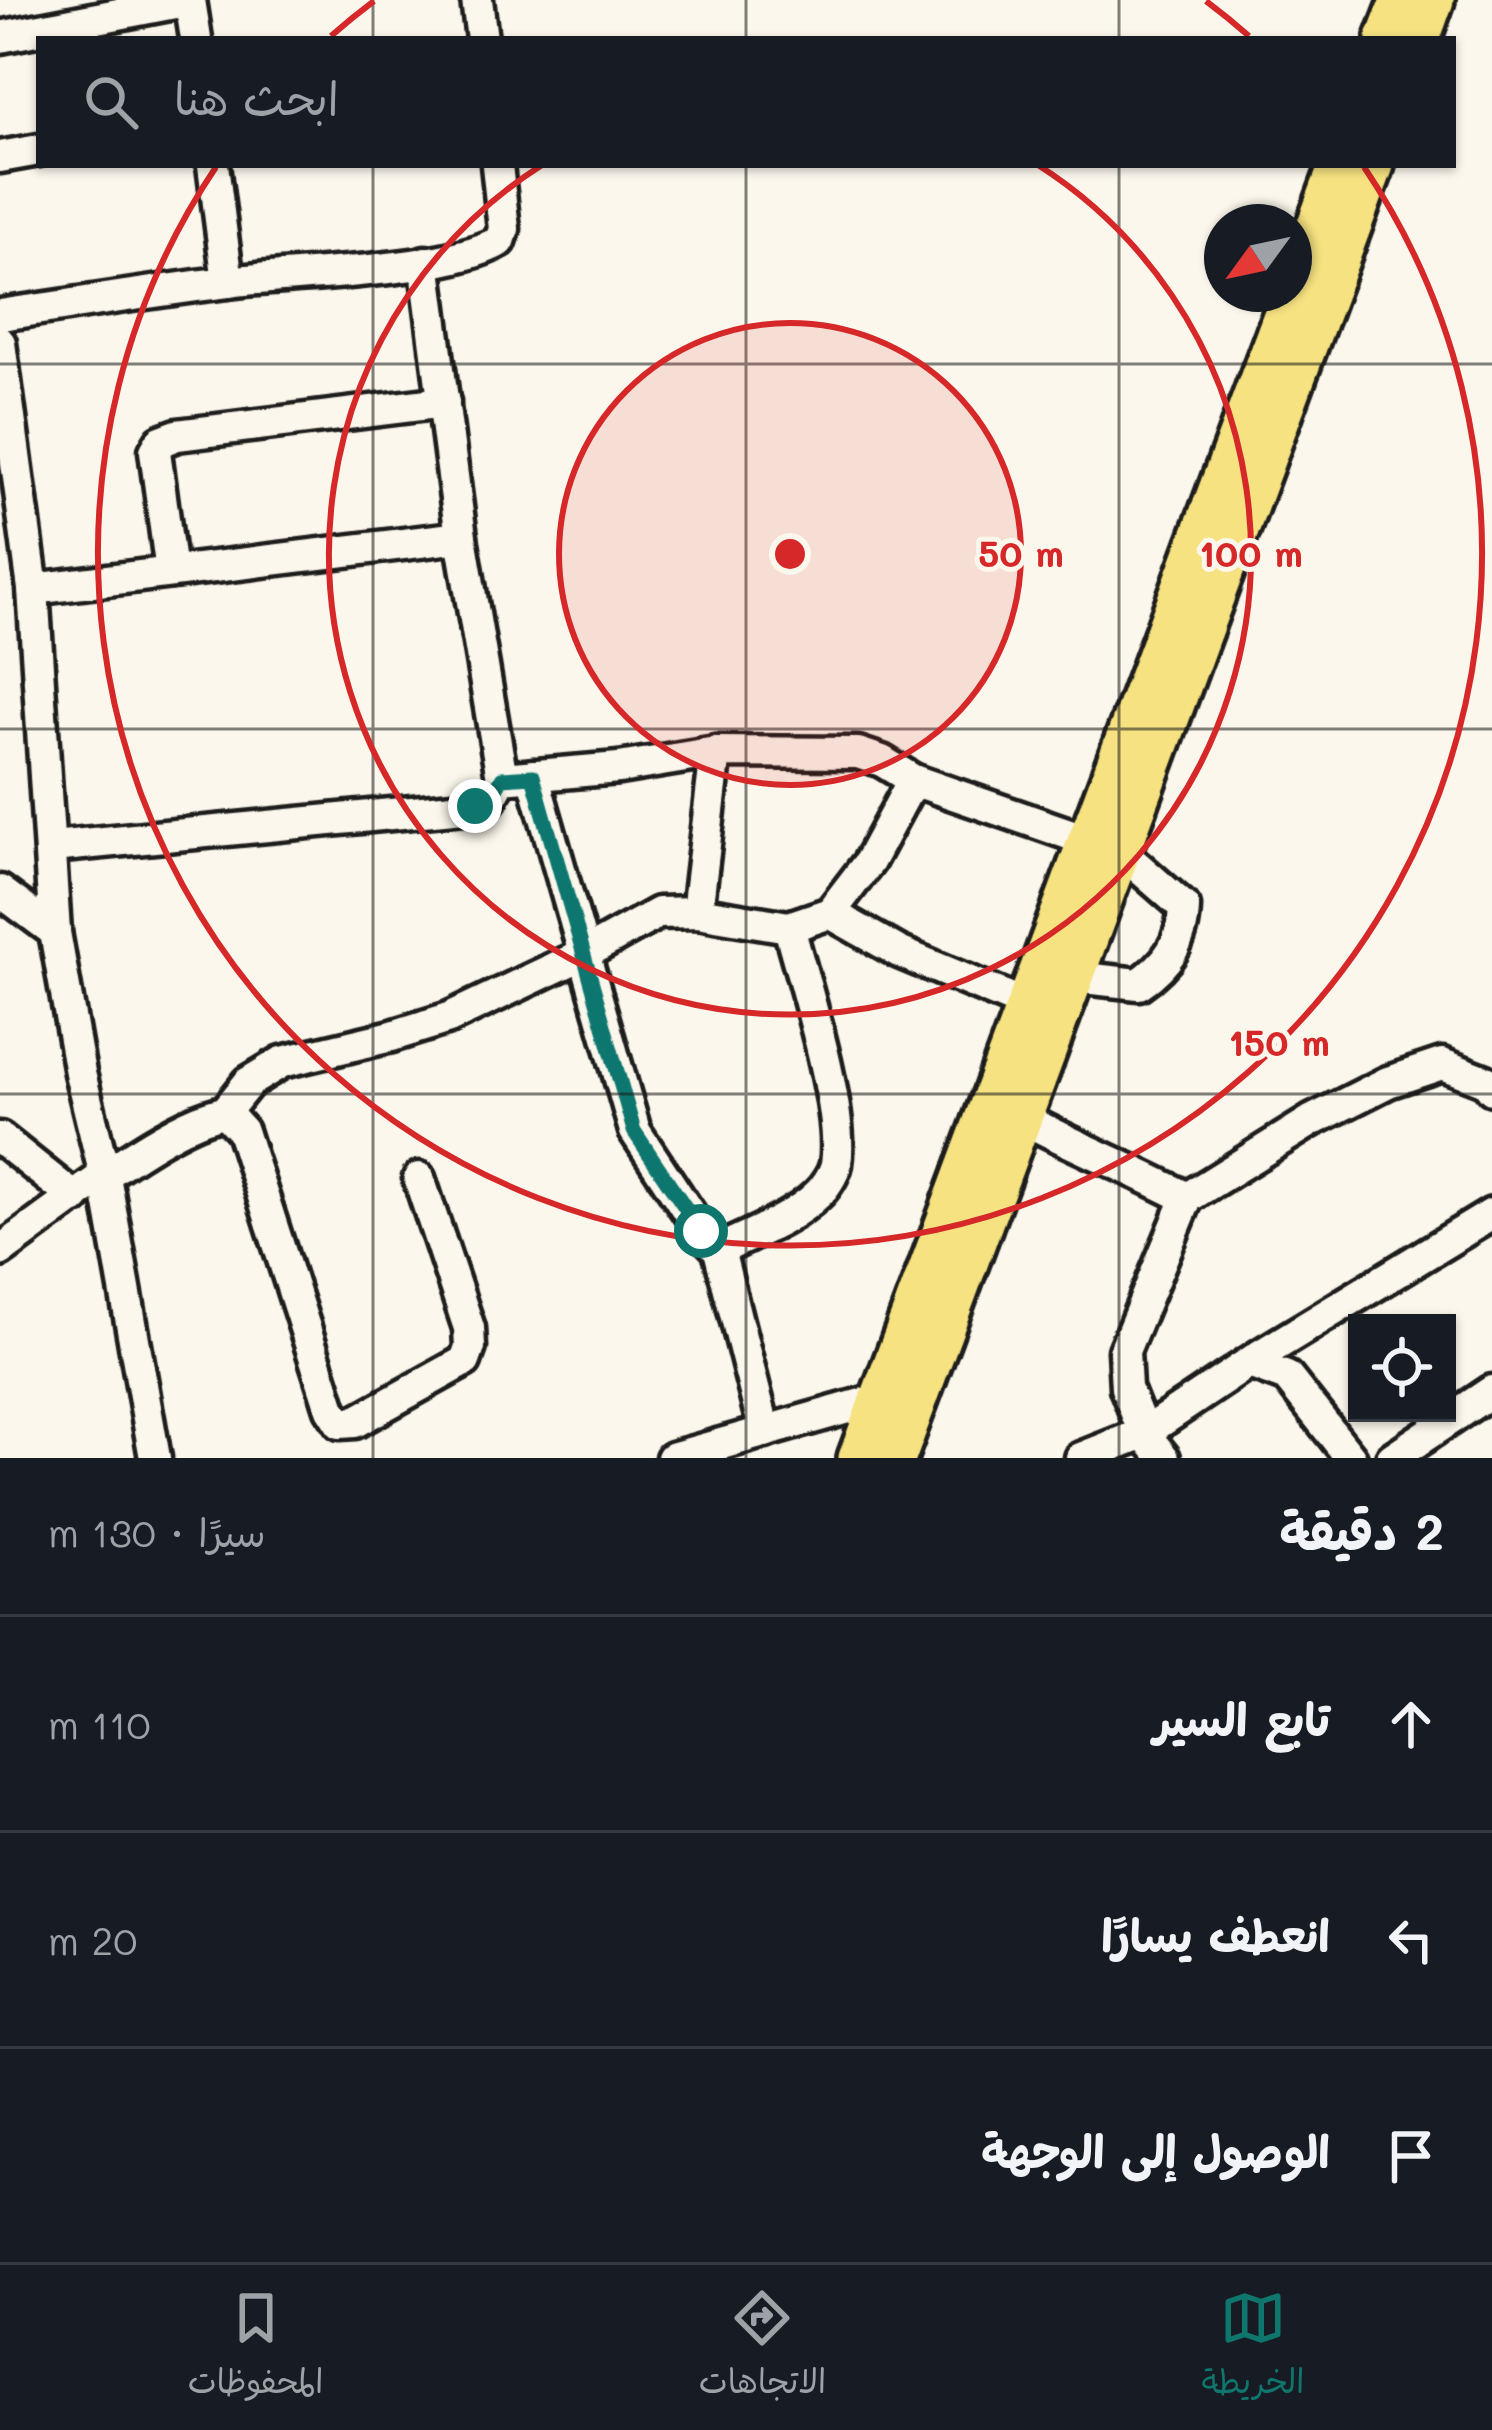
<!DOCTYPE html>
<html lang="ar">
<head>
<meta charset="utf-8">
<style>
  body { margin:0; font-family:Mali,"Playpen Sans Arabic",sans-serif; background:#242831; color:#f1f3f6; direction:rtl }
  .controls { position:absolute; right:36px; bottom:36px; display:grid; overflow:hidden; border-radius:0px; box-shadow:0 3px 9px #0004 }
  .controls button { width:108px; height:108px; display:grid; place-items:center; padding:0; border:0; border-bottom:3px solid #363941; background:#171b24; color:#f1f3f6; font:60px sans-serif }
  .compass { position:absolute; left:1204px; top:204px; width:108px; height:108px; border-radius:50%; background:#171b24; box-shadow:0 3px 9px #0004; rotate:237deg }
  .stop { position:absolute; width:36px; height:36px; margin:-27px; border:9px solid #0f766e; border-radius:50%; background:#fff }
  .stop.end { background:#0f766e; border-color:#fff; box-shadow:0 3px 12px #0008 }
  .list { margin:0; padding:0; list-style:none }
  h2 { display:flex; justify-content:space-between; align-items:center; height:156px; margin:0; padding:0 48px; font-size:51px }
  h2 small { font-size:39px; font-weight:400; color:#9ea1a6 }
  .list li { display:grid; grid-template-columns:78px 1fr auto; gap:36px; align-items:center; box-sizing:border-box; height:216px; padding:0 48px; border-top:3px solid #363941 }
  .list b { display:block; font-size:45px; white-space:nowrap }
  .list em { font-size:39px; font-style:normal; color:#9ea1a6 }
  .icon { flex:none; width:66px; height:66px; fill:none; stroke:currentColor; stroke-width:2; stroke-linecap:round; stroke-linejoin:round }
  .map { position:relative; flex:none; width:1492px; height:1458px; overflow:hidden; direction:ltr }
  .search { position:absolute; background:#171b24; box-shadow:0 3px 9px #0004; left:36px; right:36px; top:36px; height:132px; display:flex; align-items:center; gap:30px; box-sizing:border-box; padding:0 42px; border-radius:0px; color:#9ea1a6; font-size:45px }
  .sheet { height:804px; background:#171b24 }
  nav { display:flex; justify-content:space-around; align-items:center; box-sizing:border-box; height:168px; border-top:3px solid #363941; background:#171b24; font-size:33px; color:#9ea1a6 }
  nav a { display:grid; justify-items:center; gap:6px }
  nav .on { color:#0f766e }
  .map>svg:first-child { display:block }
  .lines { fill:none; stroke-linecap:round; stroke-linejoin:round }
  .minor-casing { stroke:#1c1c1c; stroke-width:39 }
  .major-casing { stroke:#1c1c1c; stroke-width:48 }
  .minor { stroke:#fbf7ec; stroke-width:30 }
  .major { stroke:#f6e281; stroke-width:39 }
  .route { stroke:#0f766e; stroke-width:15 }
  .grid { fill:none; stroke:#1c1c1c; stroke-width:3; stroke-opacity:0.55 }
  .ring { fill:none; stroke:#d62828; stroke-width:6 }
  .centre { fill:#d62828; stroke:#fbf7ec; stroke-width:6 }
  .ring-label { font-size:36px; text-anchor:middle; font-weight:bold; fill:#d62828; stroke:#fbf7ec; stroke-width:10; stroke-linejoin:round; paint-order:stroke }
</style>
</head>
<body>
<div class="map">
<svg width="1492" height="1458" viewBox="0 0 1492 1458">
  <rect width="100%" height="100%" fill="#fbf7ec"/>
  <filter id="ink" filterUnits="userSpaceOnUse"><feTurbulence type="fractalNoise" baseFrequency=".00833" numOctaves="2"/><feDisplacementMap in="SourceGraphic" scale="24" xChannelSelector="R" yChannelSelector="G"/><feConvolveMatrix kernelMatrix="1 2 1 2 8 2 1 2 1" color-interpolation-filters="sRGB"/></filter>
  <g filter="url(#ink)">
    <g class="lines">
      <g class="minor-casing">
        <g id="minor">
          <polyline points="477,0 482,39"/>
          <polyline points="0,37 190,0 196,39"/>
          <polyline points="0,157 39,150"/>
          <polyline points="213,165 228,282"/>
          <polyline points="425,262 461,537 502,778"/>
          <path d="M0,315c76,-11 152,-24 228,-33 68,-9 217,-9 272,-41l4,-12 -7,-64"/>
          <polyline points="0,343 33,589 55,932 80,1073 105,1176 155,1458"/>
          <polyline points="171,572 155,451 161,441 177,435 444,402"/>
          <polyline points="33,589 461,537"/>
          <path d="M533,775l102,356 66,100 18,19c32,-16 72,-30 98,-55 8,-7 17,-21 19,-31 9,-54 -32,-180 -47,-237"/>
          <path d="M52,847l422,-41 16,-6 12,-22 117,-10 97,-16 142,1 24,8 31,19 208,72 63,55c-1,35 -16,57 -45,77l-65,-7"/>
          <polyline points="0,891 55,932"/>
          <polyline points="697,912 716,752"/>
          <polyline points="830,913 899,952 1026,1005"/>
          <polyline points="225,1112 249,1082 282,1062 392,1036 449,1018 586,953 658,913 697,912 789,927 830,913 869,862 913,780"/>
          <path d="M1022,1118c54,29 110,51 165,80l124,-77 77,-39 54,-18 44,17 6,8"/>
          <polyline points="0,1138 75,1198"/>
          <polyline points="719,1250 765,1432"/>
          <path d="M0,1251c53,-37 167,-130 225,-139l17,19 89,278 9,14 15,-1 110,-61 5,-14 -1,-19 -50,-150"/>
          <polyline points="1249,1363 1287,1377 1351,1458"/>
          <polyline points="672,1458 879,1399"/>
          <polyline points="1081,1458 1144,1433 1262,1354 1492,1214"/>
          <polyline points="1164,1458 1144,1433 1126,1388 1124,1351 1187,1198"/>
          <polyline points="1392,1458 1492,1391"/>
        </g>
      </g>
      <g class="major-casing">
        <g id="major">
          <polyline points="1386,39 1401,0"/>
          <polyline points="1420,39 1434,0"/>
          <polyline points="1294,287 1339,165"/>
          <polyline points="858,1458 1291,294"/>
          <polyline points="896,1458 1374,165"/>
        </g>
      </g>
      <use href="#minor" class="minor"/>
      <use href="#major" class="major"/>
    </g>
  </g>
  <g class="lines" filter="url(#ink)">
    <polyline class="route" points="475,806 490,800 502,778 533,776 634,1131 701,1231"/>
  </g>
  <path class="grid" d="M373,0v39M746,0v39M1119,0v39M373,165v1293M746,165v1293M1119,165v1293M0,364h1492M0,729h1492M0,1094h1492"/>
  <circle cx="790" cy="554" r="231" fill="#d62828" fill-opacity=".12"/>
  <g class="ring">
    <circle cx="790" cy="554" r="231"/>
    <path d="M1038 165A461 461 0 1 1 542 165"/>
    <path d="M331 36A692 692 0 0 1 374 1M1206 1A692 692 0 0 1 1249 36M1364 167A692 692 0 1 1 216 167"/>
  </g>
  <circle cx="790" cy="554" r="18" class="centre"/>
  <g class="ring-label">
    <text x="1021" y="567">50 m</text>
    <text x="1251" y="567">100 m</text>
    <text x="1279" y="1056">150 m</text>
  </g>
</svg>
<div class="controls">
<button><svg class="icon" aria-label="locate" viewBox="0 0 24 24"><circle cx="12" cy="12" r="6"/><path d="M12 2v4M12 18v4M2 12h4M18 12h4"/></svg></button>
</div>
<svg class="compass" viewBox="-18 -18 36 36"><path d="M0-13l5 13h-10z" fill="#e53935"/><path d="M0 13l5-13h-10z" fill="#9ea1a6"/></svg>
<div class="stop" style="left:701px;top:1231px"></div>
<div class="stop end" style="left:475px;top:806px"></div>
<div class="search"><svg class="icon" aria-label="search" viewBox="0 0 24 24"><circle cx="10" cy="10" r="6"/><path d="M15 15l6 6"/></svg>ابحث هنا</div>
</div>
<section class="sheet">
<h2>2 دقيقة<small>سيرًا · 130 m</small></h2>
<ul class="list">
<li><svg class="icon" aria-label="ahead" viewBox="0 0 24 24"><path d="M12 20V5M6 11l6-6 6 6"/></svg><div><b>تابع السير</b></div><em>110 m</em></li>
<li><svg class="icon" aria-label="left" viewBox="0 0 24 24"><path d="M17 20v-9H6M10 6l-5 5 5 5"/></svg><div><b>انعطف يسارًا</b></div><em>20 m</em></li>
<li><svg class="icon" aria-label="arrive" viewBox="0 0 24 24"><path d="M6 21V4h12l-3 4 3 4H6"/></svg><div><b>الوصول إلى الوجهة</b></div></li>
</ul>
</section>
<nav>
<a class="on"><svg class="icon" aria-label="map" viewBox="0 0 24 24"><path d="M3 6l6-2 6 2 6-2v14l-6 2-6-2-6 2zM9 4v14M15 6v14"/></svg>الخريطة</a>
<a><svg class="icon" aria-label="directions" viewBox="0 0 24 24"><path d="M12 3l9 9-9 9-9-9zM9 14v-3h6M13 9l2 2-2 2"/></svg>الاتجاهات</a>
<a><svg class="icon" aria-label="saved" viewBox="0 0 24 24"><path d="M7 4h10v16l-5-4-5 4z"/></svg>المحفوظات</a>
</nav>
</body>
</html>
